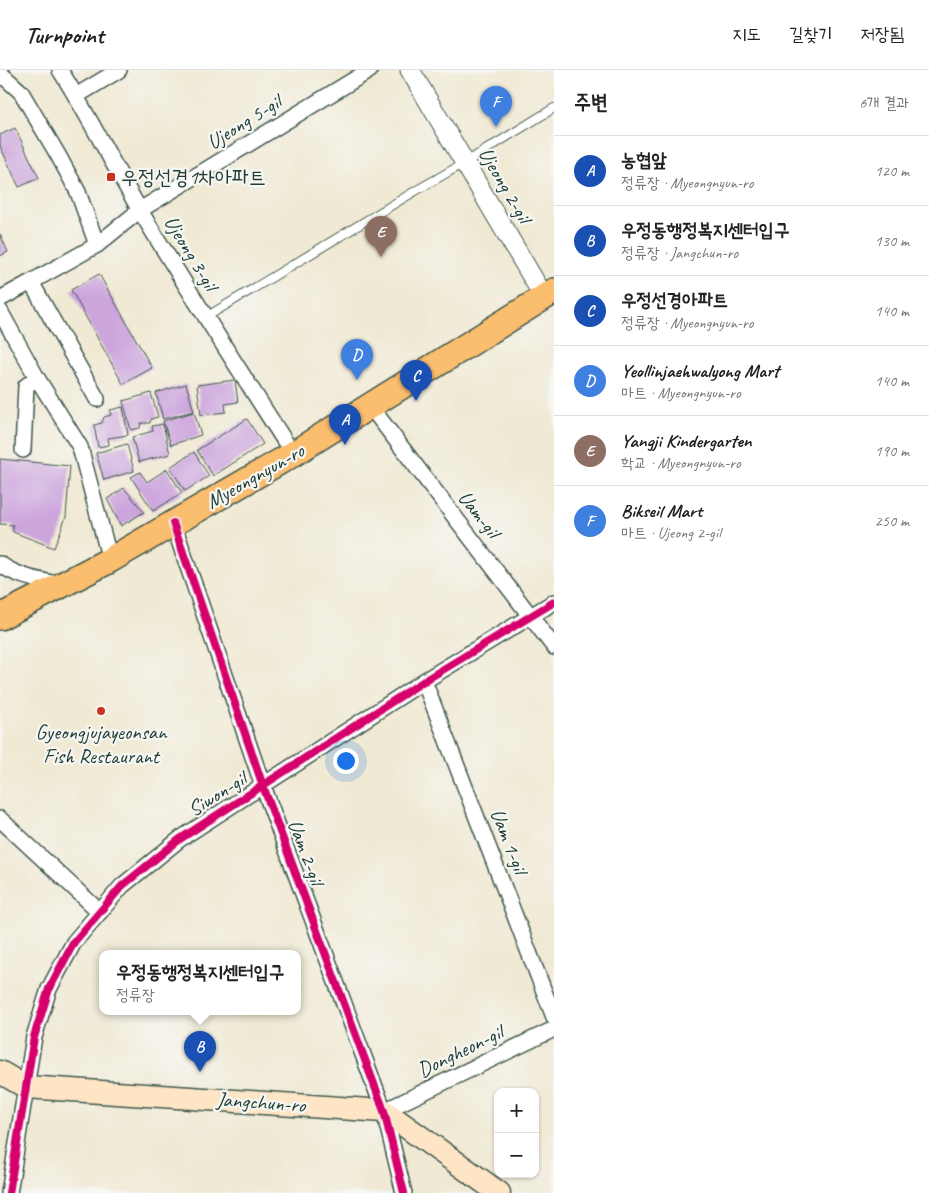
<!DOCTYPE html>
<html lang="ko">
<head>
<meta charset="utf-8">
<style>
  body { margin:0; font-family:Caveat,"Poor Story",sans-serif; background:#f2f2f2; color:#222 }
  .controls { position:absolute; right:15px; bottom:15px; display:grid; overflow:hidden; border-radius:10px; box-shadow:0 1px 4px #0004 }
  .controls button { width:45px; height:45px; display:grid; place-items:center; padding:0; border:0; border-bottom:1px solid #e0e0e0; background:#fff; color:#222; font:25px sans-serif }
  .you { position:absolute; left:345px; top:690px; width:18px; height:18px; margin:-12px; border:4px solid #fff; border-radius:50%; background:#1a73e8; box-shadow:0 0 0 8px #1a73e833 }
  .badge { display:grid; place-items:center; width:32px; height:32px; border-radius:50%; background:#2563eb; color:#fff; font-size:16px; font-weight:700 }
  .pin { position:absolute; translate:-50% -41px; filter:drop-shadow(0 1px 2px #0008) }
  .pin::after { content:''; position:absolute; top:26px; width:18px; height:15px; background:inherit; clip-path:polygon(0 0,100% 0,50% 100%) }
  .popup { position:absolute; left:99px; top:880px; width:202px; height:65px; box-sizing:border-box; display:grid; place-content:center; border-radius:10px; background:#fff; filter:drop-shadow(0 1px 4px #0005); font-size:16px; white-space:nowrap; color:#767676 }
  .popup b { font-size:19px; color:#222 }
  .popup::after { content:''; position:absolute; left:50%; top:100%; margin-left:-10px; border:10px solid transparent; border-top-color:#fff }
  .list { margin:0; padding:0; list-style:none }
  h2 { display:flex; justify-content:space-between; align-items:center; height:65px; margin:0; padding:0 20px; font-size:21px }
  h2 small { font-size:16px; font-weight:400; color:#767676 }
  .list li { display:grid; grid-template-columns:32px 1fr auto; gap:15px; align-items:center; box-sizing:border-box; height:70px; padding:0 20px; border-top:1px solid #e0e0e0 }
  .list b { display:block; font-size:19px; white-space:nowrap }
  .list p { margin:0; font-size:16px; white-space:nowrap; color:#767676 }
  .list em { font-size:16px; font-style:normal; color:#767676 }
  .map { position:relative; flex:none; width:554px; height:1123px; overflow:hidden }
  header { display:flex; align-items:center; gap:30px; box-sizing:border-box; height:70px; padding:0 25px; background:#fff; border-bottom:1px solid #e0e0e0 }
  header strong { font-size:24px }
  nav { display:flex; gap:28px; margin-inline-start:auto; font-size:18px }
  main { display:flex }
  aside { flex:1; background:#fff }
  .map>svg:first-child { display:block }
  .building { fill:#cca5dd }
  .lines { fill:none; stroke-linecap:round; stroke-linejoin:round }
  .service-casing { stroke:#3e574c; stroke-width:10 }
  .minor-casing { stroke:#3e574c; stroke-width:18 }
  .tertiary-casing { stroke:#3e574c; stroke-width:21 }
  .secondary-casing { stroke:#3e574c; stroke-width:25 }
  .primary-casing { stroke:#3e574c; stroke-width:28 }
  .service { stroke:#fff; stroke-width:8 }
  .minor { stroke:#fff; stroke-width:15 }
  .tertiary { stroke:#fff; stroke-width:19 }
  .secondary { stroke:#fde5c5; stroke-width:22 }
  .primary { stroke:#fbbd6e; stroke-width:25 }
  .cycleway-casing { stroke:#f6f6f2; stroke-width:11 }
  .cycleway { stroke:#d6006c; stroke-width:8 }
  .poi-dot { fill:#c8321e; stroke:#f6f6f2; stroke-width:2 }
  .labels { text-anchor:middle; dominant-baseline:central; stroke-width:4.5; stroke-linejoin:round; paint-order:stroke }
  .street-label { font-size:21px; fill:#1f3d34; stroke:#f6f6f2 }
  .poi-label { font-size:21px; fill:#1f3d34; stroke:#f6f6f2; text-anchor:start }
</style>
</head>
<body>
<header>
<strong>Turnpoint</strong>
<nav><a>지도</a><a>길찾기</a><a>저장됨</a></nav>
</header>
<main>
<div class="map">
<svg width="554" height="1123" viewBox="0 0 554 1123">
  <rect width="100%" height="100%" fill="#f6f6f2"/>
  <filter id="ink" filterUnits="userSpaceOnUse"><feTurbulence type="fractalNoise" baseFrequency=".02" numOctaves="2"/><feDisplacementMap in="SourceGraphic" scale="10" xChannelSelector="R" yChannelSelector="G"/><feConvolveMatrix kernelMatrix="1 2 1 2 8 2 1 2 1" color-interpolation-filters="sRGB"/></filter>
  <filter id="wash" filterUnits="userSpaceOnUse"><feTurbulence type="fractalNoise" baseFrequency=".0096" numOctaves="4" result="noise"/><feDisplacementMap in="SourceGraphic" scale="20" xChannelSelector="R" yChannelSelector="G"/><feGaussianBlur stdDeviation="1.12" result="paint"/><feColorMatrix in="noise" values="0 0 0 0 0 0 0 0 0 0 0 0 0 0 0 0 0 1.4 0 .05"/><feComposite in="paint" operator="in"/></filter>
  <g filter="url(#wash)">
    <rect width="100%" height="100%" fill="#f0e9d3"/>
    <g id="blocks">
      <g class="building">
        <polygon points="15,58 39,108 19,117 0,76 0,65"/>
        <polygon points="0,164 8,182 0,186"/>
        <polygon points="99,204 152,298 123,314 71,220"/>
        <polygon points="235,310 238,332 225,334 226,342 201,345 197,315"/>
        <polygon points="186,314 194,341 163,349 156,323"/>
        <polygon points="151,323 158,347 151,349 150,353 141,353 140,358 131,360 123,331"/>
        <polygon points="123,337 128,365 108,368 109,375 98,377 94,355 102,353 104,347 111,345 110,340"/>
        <polygon points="194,342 201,365 171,375 163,351"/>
        <polygon points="247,349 263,374 213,406 197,380"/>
        <polygon points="163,354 170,384 139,392 132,367 153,361 152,356"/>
        <polygon points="127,374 134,401 104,410 96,383"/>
        <polygon points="194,382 209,406 185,421 170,397"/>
        <polygon points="0,389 70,396 66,447 54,478 13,462 13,455 0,454"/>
        <polygon points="167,399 182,423 153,441 131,407 140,402 147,412"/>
        <polygon points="124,418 144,442 121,456 107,429"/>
      </g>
    </g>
  </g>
  <g filter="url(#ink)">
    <use href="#blocks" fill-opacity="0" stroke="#3e574c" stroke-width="1"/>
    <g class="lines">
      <g class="service-casing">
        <polyline id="service" points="206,247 417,120 466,92 554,38"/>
      </g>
      <g class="minor-casing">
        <g id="minor">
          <path d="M60,0c29,46 53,95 81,142 49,82 101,162 152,242"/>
          <polyline points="0,3 21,22 58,85 78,122 97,175 31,212 97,329"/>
          <polyline points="76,26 119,0"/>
          <polyline points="97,175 140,140 370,0"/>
          <polyline points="0,229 31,212"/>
          <polyline points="0,241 37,308 80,377 110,490"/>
          <polyline points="370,336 554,577"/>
          <polyline points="23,380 26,316 37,308"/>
          <polyline points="173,453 263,716 384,1041 404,1123"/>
          <path d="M0,494c17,13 40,16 61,21"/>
          <polyline points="424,611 554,947"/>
          <polyline points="0,749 100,842"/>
          <polyline points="384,1041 554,959"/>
          <polyline points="9,1123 34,967 49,919 74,872 122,816 180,769 424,611 554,532"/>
        </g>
      </g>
      <g class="tertiary-casing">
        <polyline id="tertiary" points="410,0 544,227"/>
      </g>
      <g class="secondary-casing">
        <polyline id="secondary" points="0,1002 26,1017 384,1041 499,1123"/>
      </g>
      <g class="primary-casing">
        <polyline id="primary" points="0,547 110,490 293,384 554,221"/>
      </g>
      <use href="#service" class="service"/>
      <use href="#minor" class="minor"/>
      <use href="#tertiary" class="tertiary"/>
      <use href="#secondary" class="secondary"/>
      <use href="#primary" class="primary"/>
      <g class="cycleway-casing">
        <g id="cycleway">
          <polyline points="173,453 263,716 384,1041 404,1123"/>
          <polyline points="9,1123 34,967 49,919 74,872 122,816 180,769 424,611 554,532"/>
        </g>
      </g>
      <use href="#cycleway" class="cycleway"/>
    </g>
  </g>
  <g class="poi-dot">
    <rect x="106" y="102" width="10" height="10" rx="2.5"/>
    <circle cx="101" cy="641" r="5"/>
  </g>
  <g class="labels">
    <g class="street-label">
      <text transform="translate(244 52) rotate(-32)">Ujeong 5-gil</text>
      <text transform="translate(505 115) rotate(60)">Ujeong 2-gil</text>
      <text transform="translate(191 183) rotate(59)">Ujeong 3-gil</text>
      <text transform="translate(255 406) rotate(-30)">Myeongnyun-ro</text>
      <text transform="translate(479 444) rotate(52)">Uam-gil</text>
      <text transform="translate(217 724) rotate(-32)">Siwon-gil</text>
      <text transform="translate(509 771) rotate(69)">Uam 1-gil</text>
      <text transform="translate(306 782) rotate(70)">Uam 2-gil</text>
      <text transform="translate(460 981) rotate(-26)">Dongheon-gil</text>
      <text transform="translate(261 1032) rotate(4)">Jangchun-ro</text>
    </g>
    <g class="poi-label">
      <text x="121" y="107">우정선경1차아파트</text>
      <text x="101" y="662" text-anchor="middle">Gyeongjujayeonsan<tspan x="101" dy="24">Fish Restaurant</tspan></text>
    </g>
  </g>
</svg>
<div class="controls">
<button>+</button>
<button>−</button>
</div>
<div class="you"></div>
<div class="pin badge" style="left:345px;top:375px;background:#1a4fb4">A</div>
<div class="pin badge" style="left:200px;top:1002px;background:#1a4fb4">B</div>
<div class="popup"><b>우정동행정복지센터입구</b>정류장</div>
<div class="pin badge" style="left:416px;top:331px;background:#1a4fb4">C</div>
<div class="pin badge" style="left:357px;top:310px;background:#3f7fe0">D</div>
<div class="pin badge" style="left:381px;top:187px;background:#8d6e63">E</div>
<div class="pin badge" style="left:496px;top:57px;background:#3f7fe0">F</div>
</div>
<aside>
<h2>주변<small>6개 결과</small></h2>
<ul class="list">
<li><span class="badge" style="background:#1a4fb4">A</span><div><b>농협앞</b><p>정류장 · Myeongnyun-ro</p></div><em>120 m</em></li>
<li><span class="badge" style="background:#1a4fb4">B</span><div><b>우정동행정복지센터입구</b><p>정류장 · Jangchun-ro</p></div><em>130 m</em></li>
<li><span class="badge" style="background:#1a4fb4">C</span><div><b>우정선경아파트</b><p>정류장 · Myeongnyun-ro</p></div><em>140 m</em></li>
<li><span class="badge" style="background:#3f7fe0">D</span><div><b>Yeollinjaehwalyong Mart</b><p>마트 · Myeongnyun-ro</p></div><em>140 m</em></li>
<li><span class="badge" style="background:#8d6e63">E</span><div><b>Yangji Kindergarten</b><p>학교 · Myeongnyun-ro</p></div><em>190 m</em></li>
<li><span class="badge" style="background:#3f7fe0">F</span><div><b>Bikseil Mart</b><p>마트 · Ujeong 2-gil</p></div><em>250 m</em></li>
</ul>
</aside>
</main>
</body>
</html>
